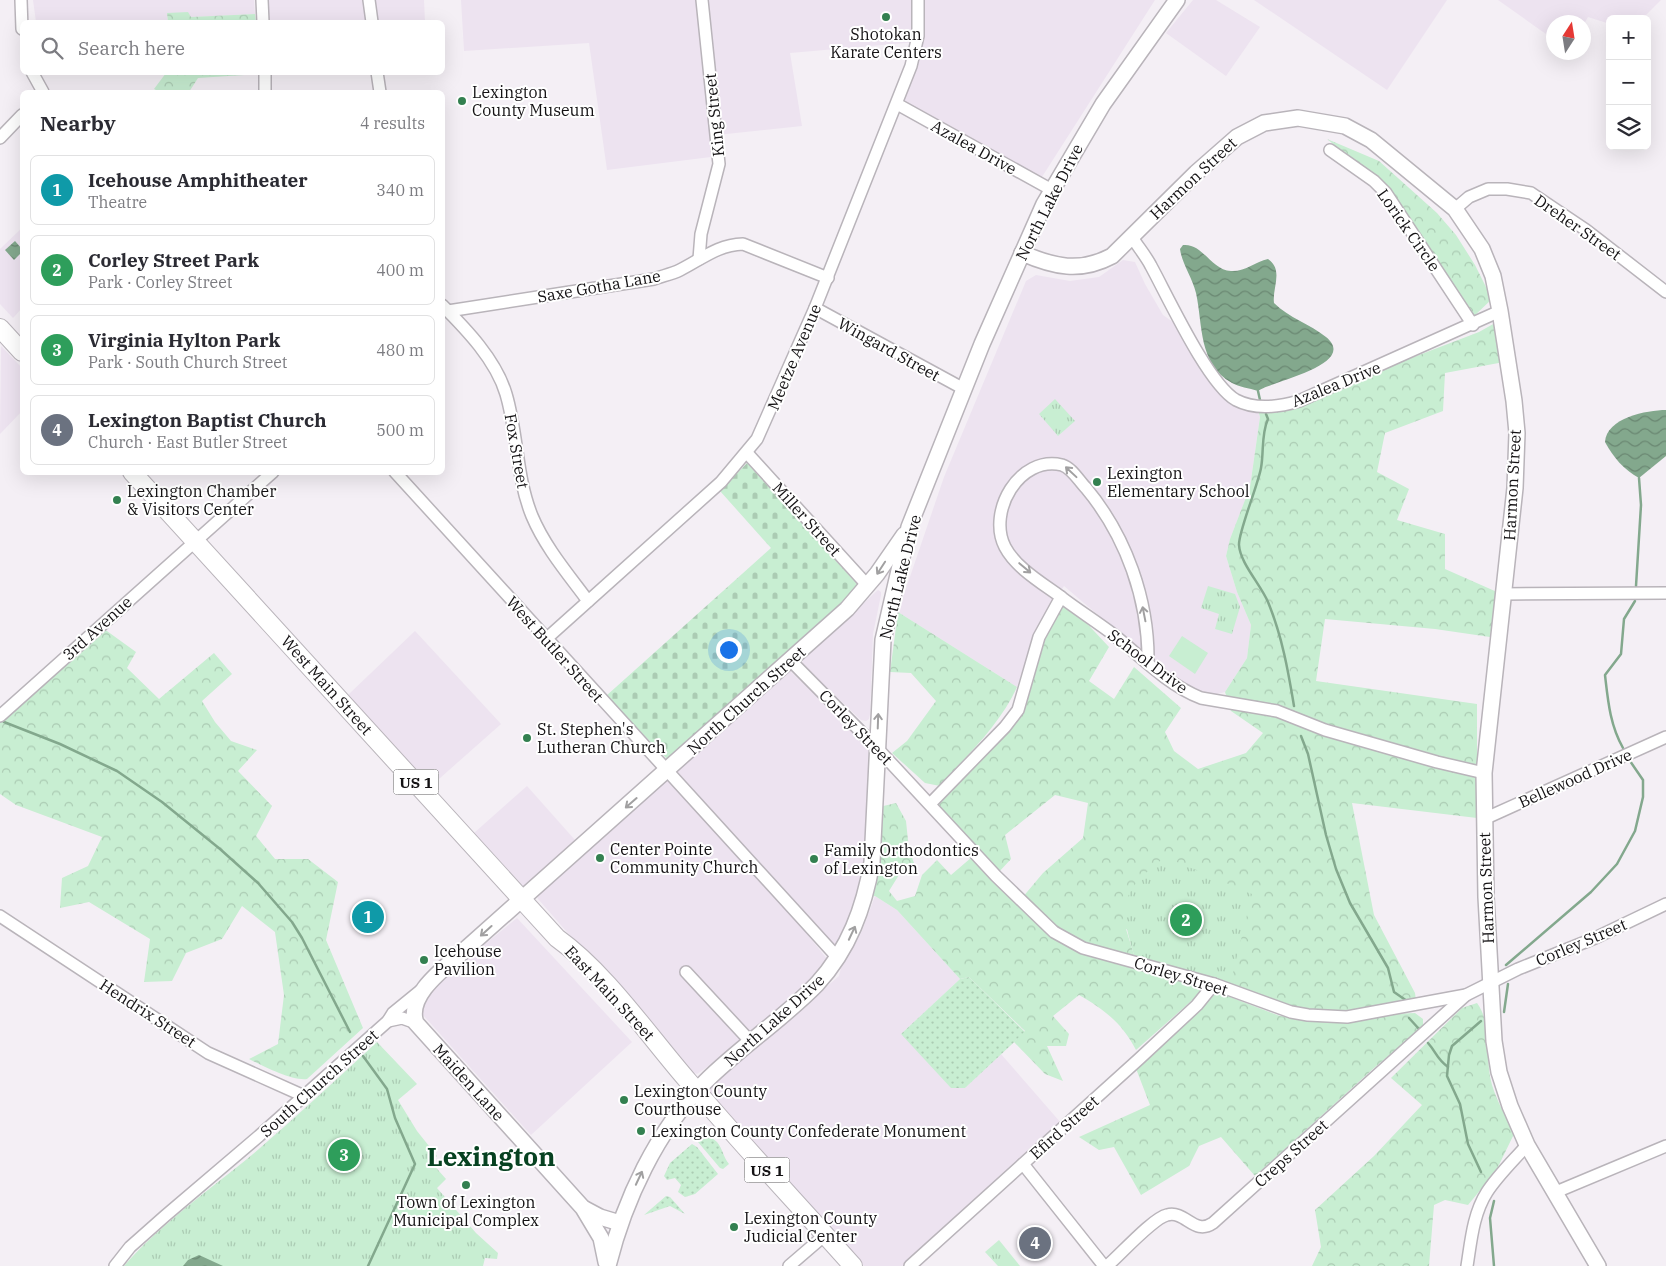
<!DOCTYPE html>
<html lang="en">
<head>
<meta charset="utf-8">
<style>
  body { margin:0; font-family:"IBM Plex Serif",serif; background:#f7f7f7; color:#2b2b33 }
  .controls { position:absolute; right:15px; top:15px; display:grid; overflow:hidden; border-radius:8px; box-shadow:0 5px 20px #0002 }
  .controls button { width:45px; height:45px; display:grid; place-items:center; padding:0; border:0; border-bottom:1px solid #e1e1e2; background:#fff; color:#2b2b33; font:25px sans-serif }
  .compass { position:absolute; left:1546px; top:15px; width:45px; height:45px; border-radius:50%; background:#fff; box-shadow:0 5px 20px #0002; rotate:12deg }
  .you { position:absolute; left:728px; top:649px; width:18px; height:18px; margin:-12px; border:4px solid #fff; border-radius:50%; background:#1a73e8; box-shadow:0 0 0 8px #1a73e833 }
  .badge { display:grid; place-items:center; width:32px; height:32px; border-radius:50%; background:#ea580c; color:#fff; font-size:16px; font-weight:700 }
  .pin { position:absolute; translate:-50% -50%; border:2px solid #fff; box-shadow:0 1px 5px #0006 }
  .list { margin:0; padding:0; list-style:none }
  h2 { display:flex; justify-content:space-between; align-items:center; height:65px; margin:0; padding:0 20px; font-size:21px }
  h2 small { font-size:16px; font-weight:400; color:#7c7c81 }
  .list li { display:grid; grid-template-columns:32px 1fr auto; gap:15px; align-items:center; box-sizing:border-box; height:70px; margin:0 10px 10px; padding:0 10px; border:1px solid #e1e1e2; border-radius:8px }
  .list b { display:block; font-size:19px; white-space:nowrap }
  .list p { margin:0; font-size:16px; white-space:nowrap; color:#7c7c81 }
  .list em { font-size:16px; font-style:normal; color:#7c7c81 }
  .icon { flex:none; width:28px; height:28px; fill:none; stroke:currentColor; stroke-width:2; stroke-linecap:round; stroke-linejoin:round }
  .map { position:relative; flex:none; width:1666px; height:1266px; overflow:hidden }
  .search { position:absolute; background:#fff; box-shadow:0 5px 20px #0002; left:20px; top:20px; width:425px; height:55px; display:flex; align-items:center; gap:12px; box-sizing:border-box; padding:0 18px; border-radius:8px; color:#7c7c81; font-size:19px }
  .panel { position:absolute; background:#fff; box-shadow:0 5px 20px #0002; left:20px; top:90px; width:425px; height:385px; border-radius:8px }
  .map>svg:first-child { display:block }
  .built { fill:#ede3f0 }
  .grass { fill:url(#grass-dots) }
  .forest { fill:url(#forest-crowns) }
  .cemetery { fill:url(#cemetery-stones) }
  .park { fill:url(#park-tufts) }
  .pitch { fill:#c8eed2 }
  .water { fill:url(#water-waves) }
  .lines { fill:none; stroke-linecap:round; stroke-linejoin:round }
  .stream { stroke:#83a88d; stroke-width:2.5 }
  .street-casing { stroke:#b9b4ba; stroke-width:14 }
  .secondary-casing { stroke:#b9b4ba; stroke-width:18 }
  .primary-casing { stroke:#b9b4ba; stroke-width:20 }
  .street { stroke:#fff; stroke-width:11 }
  .secondary { stroke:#fff; stroke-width:15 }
  .primary { stroke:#fff; stroke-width:18 }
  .oneway { stroke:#a1a0a1 }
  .poi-dot { fill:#338050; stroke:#fff; stroke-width:2 }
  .labels { text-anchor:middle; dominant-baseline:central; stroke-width:4; stroke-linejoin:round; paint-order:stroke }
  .shield { fill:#fff; stroke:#5a595a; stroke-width:1 }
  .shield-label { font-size:15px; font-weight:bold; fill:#141214 }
  .poi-label { font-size:16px; fill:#141214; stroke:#fff; text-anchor:start }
  .street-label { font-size:16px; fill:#141214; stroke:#fff }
  .town-label { font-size:26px; font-weight:bold; fill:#074221; stroke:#fff }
</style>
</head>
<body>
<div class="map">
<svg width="1666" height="1266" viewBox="0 0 1666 1266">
  <defs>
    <pattern id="grass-dots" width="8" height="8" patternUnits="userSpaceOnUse" patternTransform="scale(1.25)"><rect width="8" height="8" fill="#c8eed2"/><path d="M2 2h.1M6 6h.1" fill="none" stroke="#abcbb3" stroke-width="1.8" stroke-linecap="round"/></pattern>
    <pattern id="forest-crowns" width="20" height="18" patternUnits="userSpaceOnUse" patternTransform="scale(1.25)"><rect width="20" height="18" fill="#c8eed2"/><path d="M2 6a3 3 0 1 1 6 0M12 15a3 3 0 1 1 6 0" fill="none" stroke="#abcbb3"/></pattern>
    <pattern id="cemetery-stones" width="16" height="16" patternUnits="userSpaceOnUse" patternTransform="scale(1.25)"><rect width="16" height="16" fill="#c8eed2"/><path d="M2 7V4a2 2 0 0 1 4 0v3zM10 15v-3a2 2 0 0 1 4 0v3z" fill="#abcbb3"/></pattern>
    <pattern id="park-tufts" width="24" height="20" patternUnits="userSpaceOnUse" patternTransform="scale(1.25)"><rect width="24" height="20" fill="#c8eed2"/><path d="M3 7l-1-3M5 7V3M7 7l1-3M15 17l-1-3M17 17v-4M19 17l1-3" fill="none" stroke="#abcbb3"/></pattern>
    <pattern id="water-waves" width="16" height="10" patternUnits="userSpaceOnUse" patternTransform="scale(1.25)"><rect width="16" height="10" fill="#83a88d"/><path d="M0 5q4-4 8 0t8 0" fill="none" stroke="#6a8772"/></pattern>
  </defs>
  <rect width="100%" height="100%" fill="#f4eff5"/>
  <g class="built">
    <polygon points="33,0 254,0 255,14 191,17 167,13 168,22 36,22"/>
    <polygon points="266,0 424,0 425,22 267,22"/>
    <polygon points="461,0 915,0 917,42 790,53 802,126 717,135 719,156 607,170 589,43 464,51"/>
    <polygon points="922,0 1155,0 1040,180 903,103 922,42"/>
    <polygon points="1193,0 1216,0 1260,27 1226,76 1166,33"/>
    <polygon points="1254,0 1447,0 1387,90"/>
    <polygon points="1498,0 1661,0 1642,19 1610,19 1610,24 1588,17 1584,24 1584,22 1554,22 1553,39"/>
    <polygon points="22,228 22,308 13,318 0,304 0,249"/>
    <polygon points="1123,260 1135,262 1145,284 1163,315 1187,332 1219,385 1257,407 1260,417 1250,487 1230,539 1226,556 1237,592 1251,625 1247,658 1225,692 1213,695 1191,688 1165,672 1064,586 1039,623 1017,687 898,612 944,477 1026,281 1036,275 1070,281 1099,277"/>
    <polygon points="1,346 22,368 22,411 0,434"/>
    <polygon points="878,590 881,592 881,595 873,634 870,714 869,719 866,721 861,720 803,665 802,659"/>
    <polygon points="415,631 501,724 431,786 348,695"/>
    <polygon points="789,670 869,744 865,852 858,892 845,927 834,947 676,770"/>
    <polygon points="668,778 757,878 784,905 827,959 792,1000 755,1034 697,1074 694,1073 602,972 538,899 537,896 539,891"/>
    <polygon points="527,786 575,840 524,887 474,833"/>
    <polygon points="875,896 897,910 960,979 901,1034 965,1088 1001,1054 1061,1123 902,1266 864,1266 711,1094 710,1090 712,1086 839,976 841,968 862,931"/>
    <polygon points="517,918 632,1042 531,1135 423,1015 422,1008 429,995 452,971"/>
  </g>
  <g class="grass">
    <polygon points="969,977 1025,1032 965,1088 951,1088 901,1034 960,979"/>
    <path d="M695,1131c6,5 14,3 22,11 6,7 6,15 12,22l-6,5 -3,-1 -22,-26z"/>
    <polygon points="692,1144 697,1147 718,1174 695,1194 685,1197 678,1192 681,1185 675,1178 667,1180 664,1176 670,1163"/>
    <polygon points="666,1196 670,1197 685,1214 670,1206 644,1215"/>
  </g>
  <g class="forest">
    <polygon points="188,12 191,17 255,14 256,22 168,22 167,13"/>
    <polygon points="166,73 258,72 258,74 198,78 189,92 160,92 154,89"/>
    <polygon points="1327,139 1379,161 1437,213 1456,235 1475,265 1492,299 1472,318 1378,180"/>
    <polygon points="1495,323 1504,362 1445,373 1443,411 1385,433 1377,472 1409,489 1397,520 1445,534 1445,569 1497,592 1490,637 1435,629 1325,619 1316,681 1477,704 1477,818 1352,803 1374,915 1415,993 1416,1000 1327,1013 1293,1008 1230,985 1126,929 1135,958 1070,940 1022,898 1043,873 1083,838 1088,803 1055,795 1005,835 1011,859 998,873 936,806 1009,730 1037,651 1064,599 1109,647 1089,681 1114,699 1134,667 1181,708 1165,732 1174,751 1198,769 1246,753 1263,733 1231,711 1225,692 1247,658 1251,625 1237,592 1226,556 1230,539 1250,487 1260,417 1257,407 1299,401 1479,332"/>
    <path d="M898,612l119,75c-17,38 -50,68 -77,99l-15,-3 -33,-30 15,-12 29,-40 -25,-28 -21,-1z"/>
    <path d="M100,626l36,26 -9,16 32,31 55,-46 18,21 -30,27 13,21 16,19 26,9 -19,21 34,35 -16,30 19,23h33l30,23 -12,58 37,88 -56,51c-15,2 -44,-13 -58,-20l29,-15 6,-49 -9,-63 -33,-26 -20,33 -36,14 -14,28 -28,1 6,-43 -61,-37 -29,6 2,-30 26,-12 14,-29 -86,-32 -16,-11v-78z"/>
    <path d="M896,803l10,18 3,29 5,13 -12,7 -13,21 8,10 18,-5 7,-21 15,-15 14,15 21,-18 81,76 153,55 -70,62c-14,-27 -31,-40 -57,-55l-26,21 16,18 -3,12h-19l16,35 -18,-7 -31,-32 11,-11 -56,-54 -9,2 -63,-69 -22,-14 -10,2 10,-90z"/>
    <polygon points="1217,992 1280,1016 1297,1018 1415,1013 1423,1019 1423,1027 1374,1068 1255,1176 1221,1137 1199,1146 1189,1166 1141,1195 1114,1147 1099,1150 1079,1137 1150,1105 1135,1066 1191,1019"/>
    <path d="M1477,1003c17,24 7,55 15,82 5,17 15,33 22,49l-18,37 -28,34 -23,-5 -11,5 -5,61h-117l9,-19 -6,-37 59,-54 48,-51 -31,-27 71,-70z"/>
  </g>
  <polygon class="cemetery" points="747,463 860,587 667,759 606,696 771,548 720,491"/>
  <g class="park">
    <polygon points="1055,399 1075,421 1058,436 1039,414"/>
    <polygon points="1208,586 1235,594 1240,607 1232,634 1215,629 1219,614 1201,608"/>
    <path d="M1165,857l87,37 -22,91 -95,-27c-17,-54 -15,-66 30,-101z"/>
    <path d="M377,1042l40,42 -19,16 19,31 20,25 -6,6 15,17 -9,9 39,45 22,20 -1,6 -12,-1 -2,8h-359c38,-43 84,-75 129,-112 42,-36 83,-74 124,-112z"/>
    <polygon points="999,1240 1020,1266 998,1266 985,1252"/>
  </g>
  <polygon class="pitch" points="1182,636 1208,653 1195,674 1169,656"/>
  <g class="water">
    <polygon points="15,241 22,249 22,252 14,260 5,250"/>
    <path d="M1183,245c20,-2 28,25 48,26 14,1 24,-9 37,-12 16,11 4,29 6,44 15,15 36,21 52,34 34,28 -58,45 -68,54 -9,-3 -19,-4 -26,-8 -34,-19 -29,-58 -36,-90 -4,-16 -14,-29 -16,-44z"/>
    <path d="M1666,410v46l-27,22c-15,-8 -26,-21 -34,-36 1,-24 42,-32 61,-32z"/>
    <polygon points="199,1255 223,1266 183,1266 188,1260"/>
  </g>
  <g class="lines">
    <g class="stream">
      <polyline points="1258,391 1260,400"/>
      <path d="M1266,414l2,5c-7,15 -4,33 -7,49 -3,17 -23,65 -22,77 1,18 22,40 29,57 14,34 20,68 26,104"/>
      <polyline points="1636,586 1641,505 1639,478"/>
      <polyline points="4,722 60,744 117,771 162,802 220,849 258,883 292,922 302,938 350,1032"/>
      <polyline points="1301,736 1308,754 1326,835 1336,869 1350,903 1388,968 1394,992 1407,1001"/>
      <path d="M1623,748c-13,-23 -15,-47 -18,-73l16,-21 3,-35 11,-18"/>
      <polyline points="1506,965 1591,892 1617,864 1635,831 1643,797 1643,780 1630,761"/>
      <polyline points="1504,1012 1508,984"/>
      <polyline points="1409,1018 1419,1029"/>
      <path d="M1428,1043c9,10 8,15 20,24"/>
      <polyline points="363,1056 387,1089 395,1118 415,1164 368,1266"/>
      <polyline points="1481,1172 1468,1144 1460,1104 1447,1076 1449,1055 1452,1046 1481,1021"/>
      <polyline points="1494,1266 1490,1218 1494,1201"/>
    </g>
    <g class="street-casing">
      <g id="street">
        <polyline points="21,0 22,29"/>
        <polyline points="262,0 263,22"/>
        <polyline points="369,0 372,22"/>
        <polyline points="32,72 43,92"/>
        <polyline points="265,72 265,92"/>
        <polyline points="377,72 380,92"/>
        <polyline points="897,104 1052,190"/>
        <polyline points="0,138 22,115"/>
        <polyline points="1330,150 1374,181 1386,193 1473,325"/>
        <polyline points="1455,209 1469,197 1488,189 1507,189 1531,193 1586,230 1666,292"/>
        <path d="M1132,237c6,10 14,19 19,29 17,31 57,118 85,134 19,10 43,7 63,1l201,-90"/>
        <polyline points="699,259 701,234 719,164 702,0"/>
        <path d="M442,305c24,24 54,55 64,89 12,40 10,83 26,122 13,31 36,58 56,85"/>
        <polyline points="815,308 964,389"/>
        <path d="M448,311l206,-32c8,-3 18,-5 26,-9 22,-11 37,-25 63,-26l85,34"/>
        <polyline points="747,453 868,586"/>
        <polyline points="395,472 838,958"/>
        <polyline points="1503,594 1666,593"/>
        <path d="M1061,597c-19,-14 -45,-29 -56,-50 -18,-35 14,-92 57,-82 10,3 17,16 24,23 40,48 63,112 62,175"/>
        <polyline points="546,639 721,482 757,439 815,308 911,66 918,36 918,0"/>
        <polyline points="791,661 877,748 996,876 1054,932 1083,948 1214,984 1291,1012 1308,1015 1347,1017 1466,995 1518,969 1595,938 1666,904"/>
        <polyline points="0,716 273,472"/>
        <path d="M930,804l75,-77 13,-17 21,-73 22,-40c17,13 36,25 53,38 27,22 54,50 87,63l76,13 48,19 112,32 47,11"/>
        <polyline points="1484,819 1666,737"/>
        <polyline points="0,916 208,1053 304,1096"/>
        <polyline points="686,972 751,1042"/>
        <polyline points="388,1021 402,1018 416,1023"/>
        <polyline points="1023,1164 1104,1266"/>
        <polyline points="1556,1192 1666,1146"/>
        <polyline points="115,1266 130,1247 165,1216 259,1136 388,1021 393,1013 420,991"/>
        <polyline points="789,1266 825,1235"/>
        <polyline points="910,1266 1139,1059 1197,1005 1214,984"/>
        <path d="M1107,1266c13,-11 46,-48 60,-51 19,-5 27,21 46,8l253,-228"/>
        <path d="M1467,1266c4,-25 6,-52 20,-74 11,-17 27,-32 40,-47"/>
      </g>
    </g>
    <g class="secondary-casing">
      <g id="secondary">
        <path d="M1022,253c32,14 58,20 90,3l84,-83 41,-36 27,-14 34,-5 47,8 26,14 84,69 27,40 11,27 7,35 14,90 3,32 -2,55 -31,285 2,124 8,144 5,31 11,34 17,39 71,121"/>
        <polyline points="585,1209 600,1217 620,1223"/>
        <path d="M606,1262l-5,-24 -18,-30 -167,-185c-11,-29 33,-58 52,-76l379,-338 30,-35 27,-39"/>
        <path d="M608,1266c16,-65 49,-136 97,-184 35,-35 77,-62 112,-98 32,-35 47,-76 55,-122l11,-222 26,-113 73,-183 62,-140 59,-100 74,-104"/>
      </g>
    </g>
    <g class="primary-casing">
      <g id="primary">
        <polyline points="0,328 22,352"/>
        <path d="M132,472l425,466c49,35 91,97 131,143 53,63 110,123 165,185"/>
      </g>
    </g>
    <use href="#street" class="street"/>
    <use href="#secondary" class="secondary"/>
    <use href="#primary" class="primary"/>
  </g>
  <defs><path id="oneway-shaft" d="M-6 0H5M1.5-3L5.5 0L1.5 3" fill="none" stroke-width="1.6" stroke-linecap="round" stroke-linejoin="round" transform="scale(1.25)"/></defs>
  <g class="oneway">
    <use href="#oneway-shaft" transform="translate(1071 472) rotate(-137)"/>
    <use href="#oneway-shaft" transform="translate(881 568) rotate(123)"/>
    <use href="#oneway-shaft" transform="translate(1025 568) rotate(40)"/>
    <use href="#oneway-shaft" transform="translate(1144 614) rotate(-101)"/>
    <use href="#oneway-shaft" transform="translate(878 721) rotate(-88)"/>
    <use href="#oneway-shaft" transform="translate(631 803) rotate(139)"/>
    <use href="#oneway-shaft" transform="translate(486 931) rotate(138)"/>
    <use href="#oneway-shaft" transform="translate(852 933) rotate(-65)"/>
    <use href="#oneway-shaft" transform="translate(639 1178) rotate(-65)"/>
  </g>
  <g class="poi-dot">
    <circle cx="886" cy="17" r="5"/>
    <circle cx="462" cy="101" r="5"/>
    <circle cx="1097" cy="482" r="5"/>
    <circle cx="117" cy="500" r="5"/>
    <circle cx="527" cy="738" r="5"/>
    <circle cx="600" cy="858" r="5"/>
    <circle cx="814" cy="859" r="5"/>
    <circle cx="424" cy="960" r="5"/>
    <circle cx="624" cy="1100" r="5"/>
    <circle cx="641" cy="1131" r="5"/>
    <circle cx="466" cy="1185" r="5"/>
    <circle cx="734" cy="1227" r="5"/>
  </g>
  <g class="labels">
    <g class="shield">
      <rect x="393.5" y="769.5" width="45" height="25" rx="4"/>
      <rect x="744.5" y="1157.5" width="45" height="25" rx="4"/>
    </g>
    <g class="shield-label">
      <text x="416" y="782">US 1</text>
      <text x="767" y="1170">US 1</text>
    </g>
    <g class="poi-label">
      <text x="886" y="34" text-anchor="middle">Shotokan<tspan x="886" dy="18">Karate Centers</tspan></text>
      <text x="472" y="92">Lexington<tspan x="472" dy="18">County Museum</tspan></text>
      <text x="1107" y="473">Lexington<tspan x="1107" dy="18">Elementary School</tspan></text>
      <text x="127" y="491">Lexington Chamber<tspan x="127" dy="18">&amp; Visitors Center</tspan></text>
      <text x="537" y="729">St. Stephen's<tspan x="537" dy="18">Lutheran Church</tspan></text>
      <text x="610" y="849">Center Pointe<tspan x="610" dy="18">Community Church</tspan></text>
      <text x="824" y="850">Family Orthodontics<tspan x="824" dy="18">of Lexington</tspan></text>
      <text x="434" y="951">Icehouse<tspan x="434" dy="18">Pavilion</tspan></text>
      <text x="634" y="1091">Lexington County<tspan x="634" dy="18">Courthouse</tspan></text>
      <text x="651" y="1131">Lexington County Confederate Monument</text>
      <text x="466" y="1202" text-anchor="middle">Town of Lexington<tspan x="466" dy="18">Municipal Complex</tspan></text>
      <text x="744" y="1218">Lexington County<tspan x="744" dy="18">Judicial Center</tspan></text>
    </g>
    <g class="street-label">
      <text transform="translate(714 115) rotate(-96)">King Street</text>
      <text transform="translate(974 147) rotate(29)">Azalea Drive</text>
      <text transform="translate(1193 178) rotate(-43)">Harmon Street</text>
      <text transform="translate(1049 202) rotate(-63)">North Lake Drive</text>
      <text transform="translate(1578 227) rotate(35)">Dreher Street</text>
      <text transform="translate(1409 230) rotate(55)">Lorick Circle</text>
      <text transform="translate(599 286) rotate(-10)">Saxe Gotha Lane</text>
      <text transform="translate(889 349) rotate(29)">Wingard Street</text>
      <text transform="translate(794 357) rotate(-67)">Meetze Avenue</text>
      <text transform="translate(1336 384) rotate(-22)">Azalea Drive</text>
      <text transform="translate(517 451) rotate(80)">Fox Street</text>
      <text transform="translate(1512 485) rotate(-87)">Harmon Street</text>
      <text transform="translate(807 519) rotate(48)">Miller Street</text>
      <text transform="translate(900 577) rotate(-76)">North Lake Drive</text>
      <text transform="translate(97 628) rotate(-42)">3rd Avenue</text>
      <text transform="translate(555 649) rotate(48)">West Butler Street</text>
      <text transform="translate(1148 661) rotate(37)">School Drive</text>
      <text transform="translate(327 685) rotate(48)">West Main Street</text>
      <text transform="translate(746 700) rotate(-42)">North Church Street</text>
      <text transform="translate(856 727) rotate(46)">Corley Street</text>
      <text transform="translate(1575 778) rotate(-24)">Bellewood Drive</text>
      <text transform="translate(1486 888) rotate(-92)">Harmon Street</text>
      <text transform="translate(1581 942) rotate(-23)">Corley Street</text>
      <text transform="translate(1181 976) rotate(17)">Corley Street</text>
      <text transform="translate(610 993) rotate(47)">East Main Street</text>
      <text transform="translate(148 1013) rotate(33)">Hendrix Street</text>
      <text transform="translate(774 1020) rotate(-42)">North Lake Drive</text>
      <text transform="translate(469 1082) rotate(48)">Maiden Lane</text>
      <text transform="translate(319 1083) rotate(-42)">South Church Street</text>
      <text transform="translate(1064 1127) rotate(-42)">Efird Street</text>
      <text transform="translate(1291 1153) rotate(-42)">Creps Street</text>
    </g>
    <g class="town-label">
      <text x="491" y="1156">Lexington</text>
    </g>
  </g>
</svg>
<div class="controls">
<button>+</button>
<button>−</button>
<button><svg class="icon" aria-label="layers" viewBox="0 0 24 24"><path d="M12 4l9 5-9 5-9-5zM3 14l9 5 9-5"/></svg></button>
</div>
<svg class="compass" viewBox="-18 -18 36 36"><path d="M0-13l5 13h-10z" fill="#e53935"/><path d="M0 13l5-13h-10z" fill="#7c7c81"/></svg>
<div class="you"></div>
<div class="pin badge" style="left:368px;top:917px;background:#0f9aa8">1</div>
<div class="pin badge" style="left:1186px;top:920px;background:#2e9e5b">2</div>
<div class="pin badge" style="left:344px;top:1155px;background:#2e9e5b">3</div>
<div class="pin badge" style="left:1035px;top:1243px;background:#6b7280">4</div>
<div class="search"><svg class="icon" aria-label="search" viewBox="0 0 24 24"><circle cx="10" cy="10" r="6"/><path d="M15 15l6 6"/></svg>Search here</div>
<section class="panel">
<h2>Nearby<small>4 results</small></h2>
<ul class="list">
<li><span class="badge" style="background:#0f9aa8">1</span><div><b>Icehouse Amphitheater</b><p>Theatre</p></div><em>340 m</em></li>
<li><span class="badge" style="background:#2e9e5b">2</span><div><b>Corley Street Park</b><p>Park · Corley Street</p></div><em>400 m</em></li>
<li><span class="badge" style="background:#2e9e5b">3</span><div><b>Virginia Hylton Park</b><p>Park · South Church Street</p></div><em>480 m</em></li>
<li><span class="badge" style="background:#6b7280">4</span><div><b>Lexington Baptist Church</b><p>Church · East Butler Street</p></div><em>500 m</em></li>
</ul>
</section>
</div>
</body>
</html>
